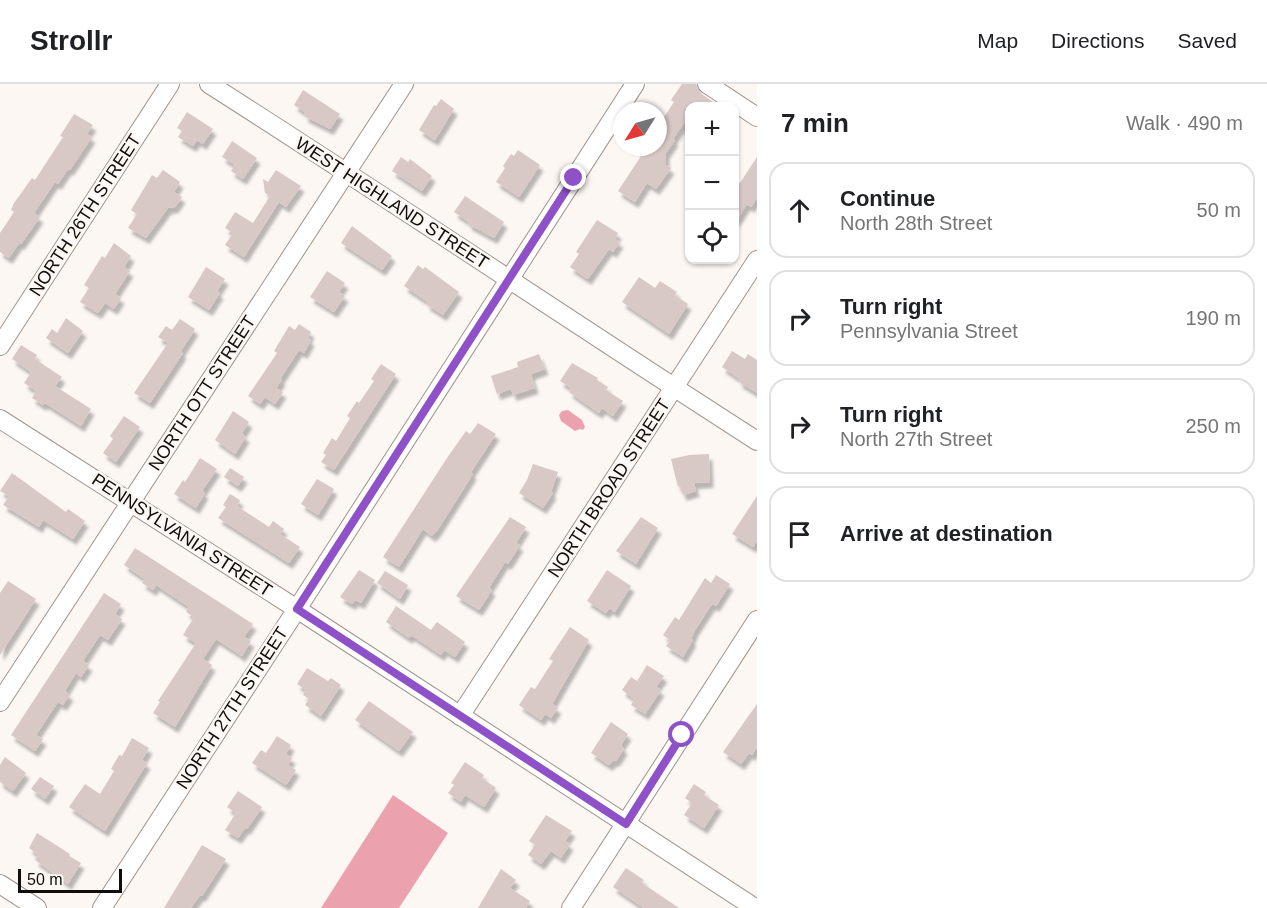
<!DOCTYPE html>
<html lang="en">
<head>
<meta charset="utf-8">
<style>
  body { margin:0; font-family:Arial,sans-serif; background:#f6f6f6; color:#202124 }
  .controls { position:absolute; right:18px; top:18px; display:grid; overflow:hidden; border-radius:12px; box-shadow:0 2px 4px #0004 }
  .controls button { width:54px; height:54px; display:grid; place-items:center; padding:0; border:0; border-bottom:2px solid #e0e0e0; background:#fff; color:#202124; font:30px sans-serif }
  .compass { position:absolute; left:613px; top:18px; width:54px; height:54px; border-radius:50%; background:#fff; box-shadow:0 2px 4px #0004; rotate:233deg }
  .scale { position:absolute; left:18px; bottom:15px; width:104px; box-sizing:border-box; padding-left:6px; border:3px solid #110d0a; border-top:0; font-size:16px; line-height:21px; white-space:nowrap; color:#110d0a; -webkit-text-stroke:4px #fdf7f4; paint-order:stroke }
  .stop { position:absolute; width:18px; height:18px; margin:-14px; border:4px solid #8f51c7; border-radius:50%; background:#fff }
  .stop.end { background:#8f51c7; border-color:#fff; box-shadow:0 2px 6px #0008 }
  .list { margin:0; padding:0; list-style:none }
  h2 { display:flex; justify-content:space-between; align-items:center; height:78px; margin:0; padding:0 24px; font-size:26px }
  h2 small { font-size:20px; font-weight:400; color:#757577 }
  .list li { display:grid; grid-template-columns:39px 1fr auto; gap:18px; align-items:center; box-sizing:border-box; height:96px; margin:0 12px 12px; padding:0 12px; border:2px solid #e0e0e0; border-radius:18px }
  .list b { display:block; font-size:22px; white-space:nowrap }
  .list p { margin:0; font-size:20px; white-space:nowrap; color:#757577 }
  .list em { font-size:20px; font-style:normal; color:#757577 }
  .icon { flex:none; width:33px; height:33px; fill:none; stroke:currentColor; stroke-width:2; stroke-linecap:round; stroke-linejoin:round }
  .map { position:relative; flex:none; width:757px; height:824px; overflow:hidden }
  header { display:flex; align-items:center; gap:36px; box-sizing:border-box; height:84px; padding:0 30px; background:#fff; border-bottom:2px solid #e0e0e0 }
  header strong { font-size:28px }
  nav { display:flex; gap:33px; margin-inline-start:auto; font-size:21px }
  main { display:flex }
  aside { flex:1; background:#fff }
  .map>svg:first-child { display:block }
  .water { fill:#eca1ae }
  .building { fill:#d8c8c6; filter:url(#shadow) }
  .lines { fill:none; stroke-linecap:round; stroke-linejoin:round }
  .minor-casing { stroke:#a0938c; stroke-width:20 }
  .minor { stroke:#fff; stroke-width:18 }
  .route { stroke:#8f51c7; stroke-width:8 }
  .labels { text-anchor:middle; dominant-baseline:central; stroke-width:5; stroke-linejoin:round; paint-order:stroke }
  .street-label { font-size:18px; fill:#110d0a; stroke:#fdf7f4 }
</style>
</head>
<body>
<header>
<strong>Strollr</strong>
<nav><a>Map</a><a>Directions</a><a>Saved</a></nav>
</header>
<main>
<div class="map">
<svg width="757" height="824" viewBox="0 0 757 824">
  <defs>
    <filter id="shadow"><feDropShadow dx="3.5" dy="6" stdDeviation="1.5" flood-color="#0004"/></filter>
  </defs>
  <rect width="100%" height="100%" fill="#fdf7f4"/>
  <g class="water">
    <polygon points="568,326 582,336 585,343 583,346 580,345 575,347 561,337 559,331 562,327"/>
    <polygon points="393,711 448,749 399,824 321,824"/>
  </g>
  <g class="building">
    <polygon points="682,0 696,0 700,9 719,22 690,22 690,30 673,55 675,56 666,69 666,81 671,84 656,105 647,99 635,118 618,107 647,63 658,63 658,42 674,18 671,16"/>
    <polygon points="303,6 340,30 330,45 304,32 306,29 294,21"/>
    <polygon points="441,15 454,25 435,56 419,46 434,21 436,22"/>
    <polygon points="187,28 213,45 203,60 197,56 193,62 178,53 182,47 177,44"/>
    <polygon points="74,30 93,41 87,50 92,53 70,86 68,85 58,100 55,98 34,129 40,133 21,160 19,159 9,174 0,168 0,149 14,128 11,126 14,119 32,94 35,96 63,53 60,52"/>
    <polygon points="232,57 257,74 243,95 231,87 235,81 222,73"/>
    <polygon points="518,66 540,81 519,113 496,98 505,84 503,82 511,70 514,72"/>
    <polygon points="401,73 408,78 410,75 432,92 422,107 392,87"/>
    <polygon points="757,73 757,114 751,123 747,120 735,139 735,95 740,99"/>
    <polygon points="163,86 180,98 174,108 182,113 175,123 168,124 146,154 128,144 137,130 131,126 152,91 157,94"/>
    <polygon points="276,86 301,102 286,123 279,118 244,173 225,161 233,149 225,144 235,128 253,139 270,112 265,109 263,95 268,98"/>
    <polygon points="465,112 504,138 494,154 468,140 469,138 454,128"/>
    <polygon points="597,136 618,149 615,155 620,158 613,168 609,165 588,195 570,183 579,170 576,168"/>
    <polygon points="352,142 392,172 382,186 341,159"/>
    <polygon points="114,159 131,172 124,183 130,187 115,210 121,214 114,225 105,219 98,229 80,218 89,204 84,201 102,172 105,174"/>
    <polygon points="418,181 423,185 425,183 459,208 443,231 426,220 428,218 404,202"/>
    <polygon points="206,183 225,195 217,207 220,209 209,226 188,213"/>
    <polygon points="327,187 345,199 339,208 345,212 334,228 310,213"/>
    <polygon points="639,193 655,204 660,197 677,208 675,211 688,220 669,250 622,218"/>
    <polygon points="66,234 83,247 68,269 46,254 52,245 57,249"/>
    <polygon points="180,235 195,245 181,267 183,269 150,319 134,309 168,259 158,253 166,242 172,246"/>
    <polygon points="299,240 311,248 308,254 311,256 304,269 299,266 280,295 282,296 276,304 283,308 275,320 265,313 260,320 248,312 277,269 274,267 289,242 295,246"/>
    <polygon points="21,261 37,271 35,275 62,293 55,302 91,325 81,342 45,319 43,321 32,314 36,307 24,299 31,288 12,275"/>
    <polygon points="732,267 745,275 748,270 757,276 757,309 739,298 740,295 722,283"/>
    <polygon points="539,270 545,285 531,290 535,304 513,311 511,305 497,310 491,292 518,283 517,278"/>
    <polygon points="572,279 598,294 597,296 608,303 606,306 623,317 613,332 602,324 599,329 569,308 571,304 560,297"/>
    <polygon points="381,280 396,290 334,386 321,378 326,371 323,369 332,354 336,357 350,334 347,332 357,317 359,319 374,297 371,295"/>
    <polygon points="233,327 249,338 242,349 246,353 235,370 215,356"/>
    <polygon points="124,332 140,343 116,378 103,369 113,355 110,352"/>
    <polygon points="478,339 496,350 471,388 473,390 437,447 432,452 423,445 399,483 383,473 447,374 466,347 470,350"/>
    <polygon points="709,370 710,398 694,399 696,407 683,411 680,402 678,403 671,375 689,371"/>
    <polygon points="200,374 217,385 202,407 205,409 196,424 174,410 183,396 185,398"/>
    <polygon points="533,380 558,388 551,408 553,409 543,424 519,409 527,396"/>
    <polygon points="230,384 244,393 238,402 224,393"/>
    <polygon points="12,389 66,428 68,425 85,437 73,455 43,436 39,443 3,421 9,412 0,407"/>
    <polygon points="317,395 334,405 318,431 301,420"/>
    <polygon points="230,410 240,416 237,422 269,443 273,437 284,445 280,450 300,463 289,479 218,434 226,423 223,421"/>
    <polygon points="757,412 757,457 753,463 732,450"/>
    <polygon points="510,433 526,443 516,459 520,461 508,480 505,478 489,504 492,506 479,526 456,512"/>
    <polygon points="641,433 658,444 636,480 616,467"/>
    <polygon points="135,464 253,540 244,553 251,557 242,572 216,555 203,575 212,581 175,643 153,629 160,618 158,617 196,559 183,551 194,533 186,528 189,523 156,501 153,506 142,499 145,495 124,481"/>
    <polygon points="359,486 375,496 361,519 355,516 352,520 340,513"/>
    <polygon points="607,486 631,502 615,528 609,524 606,529 587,517"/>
    <polygon points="385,487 408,501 400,515 377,499"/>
    <polygon points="716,491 730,500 716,522 712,520 695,546 691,555 693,556 683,573 666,562 670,556 663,551 675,533 679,536 705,494 711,499"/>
    <polygon points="8,497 36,515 0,571 0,509"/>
    <polygon points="104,509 121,520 115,530 122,535 108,556 100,551 83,577 89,581 81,593 76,589 65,607 70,611 63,621 58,618 36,651 43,655 35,667 11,651"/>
    <polygon points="396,522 431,546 437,538 465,558 455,573 444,566 441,571 411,551 409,554 386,538"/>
    <polygon points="570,543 589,556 552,620 558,624 551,634 545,630 541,636 519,621 531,603 535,605 553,577 549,575"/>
    <polygon points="647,581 664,592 656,603 661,606 645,630 631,621 634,615 622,606 631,593 637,597"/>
    <polygon points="307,584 328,597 331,594 341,601 321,632 305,621 309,615 303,611 306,606 297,600"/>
    <polygon points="369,617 413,648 399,667 355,636"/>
    <polygon points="757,620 757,663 752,671 749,669 741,680 723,668"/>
    <polygon points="611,638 628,650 621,661 624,665 616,677 614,676 609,681 591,669"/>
    <polygon points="277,652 291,661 286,670 292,674 288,681 296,686 286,701 252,679 261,666 266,669"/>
    <polygon points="132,654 149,664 142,676 147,679 105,747 69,723 85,700 100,710 114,687 111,685 119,671 122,672"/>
    <polygon points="5,673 26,689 13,707 0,698 0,681"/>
    <polygon points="465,678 484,691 482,694 496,704 484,723 465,711 461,718 448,709 454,701 451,699"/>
    <polygon points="40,693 54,702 45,715 31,705"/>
    <polygon points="694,700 706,708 704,711 719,721 704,744 684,731 692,719 685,714"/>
    <polygon points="238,707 262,723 247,745 245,744 238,754 225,746 236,729 227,723"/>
    <polygon points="546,731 572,747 565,757 570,760 561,774 551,767 541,780 528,771 535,761 529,757"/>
    <polygon points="37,749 70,770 69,772 81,779 68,800 35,776 38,771 29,764"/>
    <polygon points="202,761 226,775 202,812 200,811 191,824 164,824"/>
    <polygon points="626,784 644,796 642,799 679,824 644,824 613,803"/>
    <polygon points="501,785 516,796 510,804 530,817 526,824 478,824"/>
  </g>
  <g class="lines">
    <g class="minor-casing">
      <g id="minor">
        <path d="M209,0c184,117 364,239 548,357"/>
        <polyline points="707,0 757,33"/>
        <polyline points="0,262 170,0"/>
        <polyline points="0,335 297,525 755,824"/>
        <polyline points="0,618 404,0"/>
        <polyline points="460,632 757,176"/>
        <polyline points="0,800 37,824"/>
        <polyline points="102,824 297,525 635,0"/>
        <polyline points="571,824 757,536"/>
      </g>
    </g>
    <use href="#minor" class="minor"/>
  </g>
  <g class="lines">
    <polyline class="route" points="574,94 297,525 626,740 682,651"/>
  </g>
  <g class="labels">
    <g class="street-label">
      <text transform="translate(392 119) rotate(33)">WEST HIGHLAND STREET</text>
      <text transform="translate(85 131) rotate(-57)">NORTH 26TH STREET</text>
      <text transform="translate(202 309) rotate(-57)">NORTH OTT STREET</text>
      <text transform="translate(609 404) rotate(-57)">NORTH BROAD STREET</text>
      <text transform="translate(182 451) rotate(33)">PENNSYLVANIA STREET</text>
      <text transform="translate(232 624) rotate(-57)">NORTH 27TH STREET</text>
    </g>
  </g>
</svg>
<div class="controls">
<button>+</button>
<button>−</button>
<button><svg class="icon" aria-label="locate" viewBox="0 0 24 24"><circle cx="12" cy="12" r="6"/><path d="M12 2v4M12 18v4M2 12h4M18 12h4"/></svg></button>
</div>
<svg class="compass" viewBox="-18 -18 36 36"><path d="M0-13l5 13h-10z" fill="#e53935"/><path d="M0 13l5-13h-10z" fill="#757577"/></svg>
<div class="scale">50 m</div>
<div class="stop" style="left:682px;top:651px"></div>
<div class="stop end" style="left:574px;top:94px"></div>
</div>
<aside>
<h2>7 min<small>Walk · 490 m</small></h2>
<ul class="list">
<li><svg class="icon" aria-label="ahead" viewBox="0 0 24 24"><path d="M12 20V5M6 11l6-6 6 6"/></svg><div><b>Continue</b><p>North 28th Street</p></div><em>50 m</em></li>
<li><svg class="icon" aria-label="right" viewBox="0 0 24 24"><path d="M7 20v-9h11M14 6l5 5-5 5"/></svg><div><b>Turn right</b><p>Pennsylvania Street</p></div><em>190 m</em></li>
<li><svg class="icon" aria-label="right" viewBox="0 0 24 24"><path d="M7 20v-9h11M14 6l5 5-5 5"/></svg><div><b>Turn right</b><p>North 27th Street</p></div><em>250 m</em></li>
<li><svg class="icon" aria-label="arrive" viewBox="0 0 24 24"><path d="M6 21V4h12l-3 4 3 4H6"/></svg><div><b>Arrive at destination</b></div></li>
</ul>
</aside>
</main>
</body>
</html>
